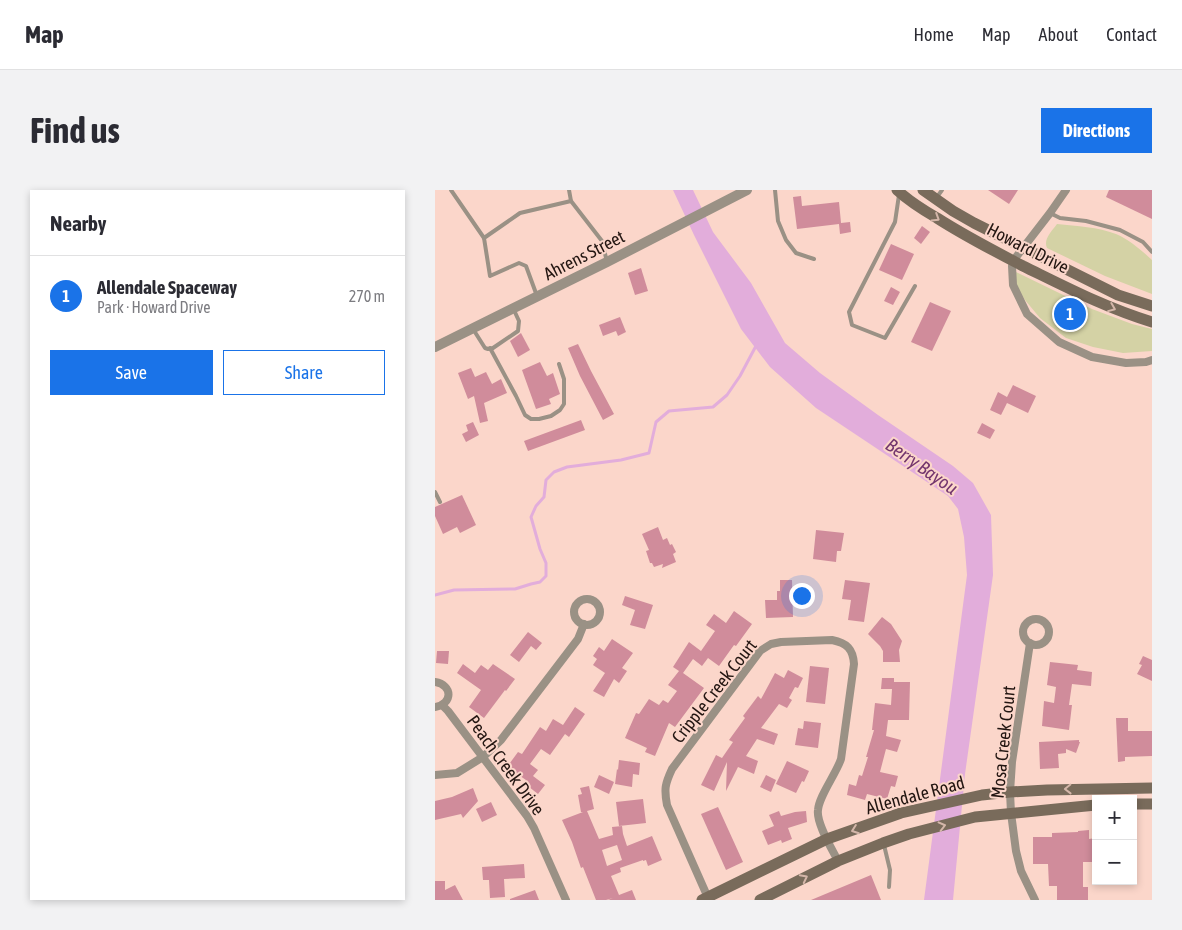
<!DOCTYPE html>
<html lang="en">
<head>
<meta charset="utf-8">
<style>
  body { margin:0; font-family:"Asap Condensed",sans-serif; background:#f2f2f3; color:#2b2b33 }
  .controls { position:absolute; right:15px; bottom:15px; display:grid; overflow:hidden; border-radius:0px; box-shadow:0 2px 8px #0003 }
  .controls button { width:45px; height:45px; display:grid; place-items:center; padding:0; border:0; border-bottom:1px solid #e1e1e2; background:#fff; color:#2b2b33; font:25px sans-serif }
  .you { position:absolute; left:366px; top:405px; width:18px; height:18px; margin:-12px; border:4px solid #fff; border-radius:50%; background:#1a73e8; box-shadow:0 0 0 8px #1a73e833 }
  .badge { display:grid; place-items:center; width:32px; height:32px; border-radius:50%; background:#1a73e8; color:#fff; font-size:16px; font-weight:700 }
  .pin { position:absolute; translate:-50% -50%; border:2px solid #fff; box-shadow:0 1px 5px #0006 }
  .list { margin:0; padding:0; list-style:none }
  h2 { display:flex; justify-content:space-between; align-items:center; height:65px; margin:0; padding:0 20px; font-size:21px }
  h2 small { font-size:16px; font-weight:400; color:#7c7c81 }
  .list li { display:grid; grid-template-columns:32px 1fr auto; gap:15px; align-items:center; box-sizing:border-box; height:80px; padding:0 20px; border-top:1px solid #e1e1e2 }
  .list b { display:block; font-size:19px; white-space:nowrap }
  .list p { margin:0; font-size:16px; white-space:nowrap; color:#7c7c81 }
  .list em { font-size:16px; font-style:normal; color:#7c7c81 }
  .actions { display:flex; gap:10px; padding:15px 20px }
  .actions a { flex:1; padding:11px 0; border:1px solid #1a73e8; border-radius:0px; text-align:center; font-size:18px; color:#1a73e8 }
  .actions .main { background:#1a73e8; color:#fff }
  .map { position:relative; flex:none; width:717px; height:710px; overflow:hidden; border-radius:0px }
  header { display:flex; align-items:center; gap:30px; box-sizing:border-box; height:70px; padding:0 25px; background:#fff; border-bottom:1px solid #e1e1e2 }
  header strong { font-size:24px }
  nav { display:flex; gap:28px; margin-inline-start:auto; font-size:18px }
  .intro { display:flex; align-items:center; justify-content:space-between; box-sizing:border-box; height:120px; padding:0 30px }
  h1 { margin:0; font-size:35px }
  .button { padding:12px 22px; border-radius:0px; background:#1a73e8; color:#fff; font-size:18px; font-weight:700 }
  main { display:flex; gap:30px; padding:0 30px }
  aside { flex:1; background:#fff; border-radius:0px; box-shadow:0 2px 8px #0003 }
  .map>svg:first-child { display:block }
  .green { fill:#d4d2a5 }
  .water { fill:#e2addb }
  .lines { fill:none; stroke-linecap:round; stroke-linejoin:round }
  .stream { stroke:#e2addb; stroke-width:3 }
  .building { fill:#d08c9b; fill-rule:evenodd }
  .service { stroke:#9a9185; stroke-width:4 }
  .minor { stroke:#9a9185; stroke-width:8 }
  .tertiary { stroke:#9a9185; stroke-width:10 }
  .secondary { stroke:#796b5b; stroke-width:11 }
  .oneway { stroke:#d4b6a9 }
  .labels { text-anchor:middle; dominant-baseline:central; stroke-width:4; stroke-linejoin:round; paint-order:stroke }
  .street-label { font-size:18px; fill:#221511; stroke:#fbd6ca }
  .water-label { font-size:19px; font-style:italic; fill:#74366e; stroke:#fbd6ca }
</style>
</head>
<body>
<header>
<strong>Map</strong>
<nav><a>Home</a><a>Map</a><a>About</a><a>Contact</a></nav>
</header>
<div class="intro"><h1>Find us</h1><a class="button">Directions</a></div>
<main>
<aside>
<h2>Nearby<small></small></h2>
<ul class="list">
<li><span class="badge">1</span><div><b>Allendale Spaceway</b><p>Park · Howard Drive</p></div><em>270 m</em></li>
</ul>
<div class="actions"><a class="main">Save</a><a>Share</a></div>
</aside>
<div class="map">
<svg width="717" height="710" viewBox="0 0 717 710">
  <rect width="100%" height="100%" fill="#fbd6ca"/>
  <g class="green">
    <path d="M622,34c20,2 41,3 59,10 14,6 25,16 36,26v34l-47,-18 -58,-28c-4,-9 5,-17 10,-24z"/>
    <polygon points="581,82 657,119 697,134 717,139 717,161 688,163 658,157 631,148 605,128 590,110 581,96"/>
  </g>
  <polygon class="water" points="238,0 258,0 278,42 316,93 350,153 385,183 443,225 518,276 538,293 556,325 558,385 530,584 518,710 489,710 532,385 529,347 523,319 513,306 381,218 335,177 306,139 259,45"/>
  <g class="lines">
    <polyline class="stream" points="0,405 19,400 80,399 96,394 105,392 111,386 111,373 105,359 96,327 101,316 109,307 111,290 119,282 132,277 186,270 214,263 221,232 234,221 278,217 292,205 305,186 322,154"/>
  </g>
  <g class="building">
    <polygon points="553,0 583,0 574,14"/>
    <polygon points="674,0 717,0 717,29 671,7"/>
    <polygon points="366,6 367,16 404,12 406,33 415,32 416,42 405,44 404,34 362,39 358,7"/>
    <polygon points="487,36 495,42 486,54 479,48"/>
    <polygon points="456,54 479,64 467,90 444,80"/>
    <polygon points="206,78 213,101 200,105 193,83"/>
    <polygon points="456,97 465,102 458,115 449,111"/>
    <polygon points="495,112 516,121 497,161 476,152"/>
    <polygon points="185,127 191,142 183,146 181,141 168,146 164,135"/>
    <polygon points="86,143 95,160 83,167 75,151"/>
    <polygon points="143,154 156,181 179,224 168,230 145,186 133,158"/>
    <polygon points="105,172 112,186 118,183 125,204 114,209 116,214 101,219 87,180"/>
    <polygon points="36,178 40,187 51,182 57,194 66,189 72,203 49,213 53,231 45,233 39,206 33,209 23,183"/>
    <polygon points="578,195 601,206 593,223 572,213 566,225 555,220 563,202 572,207"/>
    <polygon points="146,230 150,240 93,261 89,251"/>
    <polygon points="38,232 44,245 31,252 27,244 33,241 31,235"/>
    <polygon points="547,233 560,240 555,249 542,243"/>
    <polygon points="27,305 41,335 25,343 22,337 8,344 0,326 0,317"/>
    <polygon points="223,337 228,350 232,348 235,355 237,354 241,362 238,364 241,372 227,378 228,374 219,377 217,373 215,373 211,361 214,360 207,344"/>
    <polygon points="381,340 409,343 406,361 402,361 401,372 378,369"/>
    <polygon points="345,390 357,390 358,427 331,428 330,410 342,410 342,401 345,401"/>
    <polygon points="410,390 435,393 429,432 413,430 416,410 407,409"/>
    <polygon points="190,406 218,415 210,439 195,435 200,420 187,415"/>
    <polygon points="299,421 317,434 301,456 299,455 284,476 273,468 267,476 258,469 248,483 269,498 240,537 234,533 220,566 210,562 212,558 190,548 201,523 204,524 214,509 224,515 228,510 233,513 242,501 233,495 244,481 238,477 254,452 266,461 280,441 271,435 279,424 291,433"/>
    <polygon points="447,427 456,434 467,451 464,460 465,472 448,472 448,461 445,456 433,444"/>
    <polygon points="93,442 107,453 101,460 96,456 84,472 75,465"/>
    <polygon points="177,449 198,463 187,478 192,481 184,493 179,489 169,507 158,501 170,483 158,475 162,469 158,466 164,457 169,461"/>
    <polygon points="2,461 14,461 13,474 1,473"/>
    <polygon points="708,466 717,470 717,491 702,484 707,475 704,474"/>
    <polygon points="615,472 643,475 642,480 657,482 656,496 637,494 634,515 637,515 634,540 607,536 609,511 619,513 621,497 612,495"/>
    <polygon points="28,474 40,483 46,475 53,480 58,474 80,489 71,501 70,500 49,528 34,517 46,500 22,483"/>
    <polygon points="375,476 394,478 390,514 371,512"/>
    <polygon points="353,480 368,488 363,498 360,497 354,508 357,510 352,518 344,514 326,538 343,544 339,555 322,549 311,566 323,571 319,584 303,577 291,601 292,572 279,601 266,595 281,565 287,568 298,552 294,550 310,528 308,526 323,506 326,509 340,483 349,488"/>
    <polygon points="447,488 459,488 459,492 475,492 474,530 453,530 451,546 466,550 462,562 451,559 445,582 463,586 460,597 456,596 452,609 432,604 430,610 412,605 414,594 421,596 424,585 427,586 433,567 431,567 439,540 437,540 440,513 456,515 457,499 446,499"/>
    <polygon points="140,517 150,524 134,547 130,544 115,565 106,559 95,574 103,580 98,586 110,595 103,604 89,593 91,590 72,577 83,562 87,564 105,537 111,541 118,529 128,535"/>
    <polygon points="681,528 693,528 693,541 717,541 717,566 690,567 690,571 683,572"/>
    <polygon points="369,531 386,533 383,558 360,555 363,538 368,539"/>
    <polygon points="644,550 644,552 645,552 641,563 631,559 631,563 623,564 624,578 605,579 604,552"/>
    <polygon points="184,570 205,573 204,585 198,584 197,597 180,594 182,579 183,580"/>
    <polygon points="352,571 374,581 369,592 367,591 361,603 341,594"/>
    <polygon points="164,585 179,592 174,604 159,597"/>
    <polygon points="331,585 341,590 336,602 325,597"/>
    <path d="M154,596l5,23 -7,2 12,28 14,-4 -1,-8 10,-1 1,8 4,12 25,-10 10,24 -14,6 -2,-6 -3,1v-1l-23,8 1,4 -10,4 8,19 13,-5 4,10h-28l5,-2 -7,2h-10l-13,-33 -2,1 -9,-26 -10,-22 21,-8h-2l-3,-17 4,-1 -2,-6zM182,655l5,15 -15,6 -5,-16z"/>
    <polygon points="38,598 43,611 28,628 26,624 0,630 0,611 17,607"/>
    <polygon points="208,609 211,633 184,636 181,612"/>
    <polygon points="56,612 62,625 47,632 41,619"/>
    <polygon points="283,617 308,672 291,680 266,624"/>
    <polygon points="344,621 346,626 360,622 371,621 372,632 353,638 357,649 347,653 346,650 333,655 327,641 339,636 334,625"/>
    <polygon points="654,640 654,649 661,648 661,672 648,672 648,697 653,697 653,710 622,710 622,696 614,696 613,674 598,674 598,647 617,647 617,643 643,642 643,641"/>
    <polygon points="89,674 90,688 69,689 70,707 55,708 54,690 48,690 47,677"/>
    <polygon points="436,685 446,710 376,710"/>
    <polygon points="0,691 10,691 10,700 20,695 28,710 0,710"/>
    <polygon points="100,700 104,710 75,710 75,709"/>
  </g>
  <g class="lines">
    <g class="service">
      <polyline points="16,0 49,48"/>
      <polyline points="134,0 136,11 167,51 172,72"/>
      <polyline points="340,0 343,31 351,50 361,63 379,69"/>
      <polyline points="464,5 460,32 414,122 417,135 450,148 480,96"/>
      <polyline points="502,7 507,0"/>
      <polyline points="615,23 625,28 651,31 685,40 708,52 717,62"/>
      <polyline points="102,106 91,76 84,73 55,86 49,48 85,23 136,11"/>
      <polyline points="38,139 50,158 53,159 58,158 83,141 84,131 78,118"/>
      <polyline points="55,158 81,206 90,225 96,229 104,229 116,226 125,220 129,214 129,189 124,174"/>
      <polyline points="0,302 5,312"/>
      <polyline points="449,655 455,680 454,697"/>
    </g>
    <g class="minor">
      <polyline points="631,0 615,23 578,71 577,76 578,95 592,124 624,152 657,167 691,173 711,172 717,170"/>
      <circle cx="152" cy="422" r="13"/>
      <circle cx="601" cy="442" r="13"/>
      <polyline points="595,453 577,572 575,602 576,623 581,661 586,681 600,710"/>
      <path d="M0,492c18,3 18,22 0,25"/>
      <polyline points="7,515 13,521 92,626 99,638 131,710"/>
      <polyline points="0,585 22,583 48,567 66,550 143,449 149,434"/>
      <path d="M274,710l-42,-95c-3,-16 -2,-21 5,-36l88,-118 11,-7 10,-2 51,-2c15,3 21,9 22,24l-13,95c-5,15 -22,37 -23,51 -2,13 14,39 20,51"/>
    </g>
    <polyline class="tertiary" points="0,157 172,72 312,0"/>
    <g class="secondary">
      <path d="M462,0c12,11 26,20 40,28 28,18 57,33 86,48 43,21 83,42 129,56"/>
      <polyline points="488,0 518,21 539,33 683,105 717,116"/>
      <polyline points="698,614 717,614"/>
      <polyline points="267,710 392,649 466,623 547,605 575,602 612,600 717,598"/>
      <polyline points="325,710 403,671 448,653 474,644 540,627 661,615"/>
    </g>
  </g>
  <defs><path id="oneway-chevron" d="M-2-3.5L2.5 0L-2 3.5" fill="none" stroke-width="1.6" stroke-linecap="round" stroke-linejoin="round" transform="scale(1.25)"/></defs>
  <g class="oneway">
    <use href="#oneway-chevron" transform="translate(501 28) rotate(32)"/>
    <use href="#oneway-chevron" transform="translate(677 118) rotate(22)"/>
    <use href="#oneway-chevron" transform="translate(633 599) rotate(179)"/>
    <use href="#oneway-chevron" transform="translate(507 636) rotate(-14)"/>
    <use href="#oneway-chevron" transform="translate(420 640) rotate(160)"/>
    <use href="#oneway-chevron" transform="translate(369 688) rotate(-27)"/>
  </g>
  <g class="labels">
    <g class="street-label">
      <text transform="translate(593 58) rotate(27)">Howard Drive</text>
      <text transform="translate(149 65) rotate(-27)">Ahrens Street</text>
      <text transform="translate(279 501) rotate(-52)">Cripple Creek Court</text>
      <text transform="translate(568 552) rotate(-84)">Mosa Creek Court</text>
      <text transform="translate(71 575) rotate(54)">Peach Creek Drive</text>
      <text transform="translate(480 605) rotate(-15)">Allendale Road</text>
    </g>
    <g class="water-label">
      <text transform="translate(487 276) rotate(35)">Berry Bayou</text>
    </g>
  </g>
</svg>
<div class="controls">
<button>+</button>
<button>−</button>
</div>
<div class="you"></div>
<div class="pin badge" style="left:635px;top:124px">1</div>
</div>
</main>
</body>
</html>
